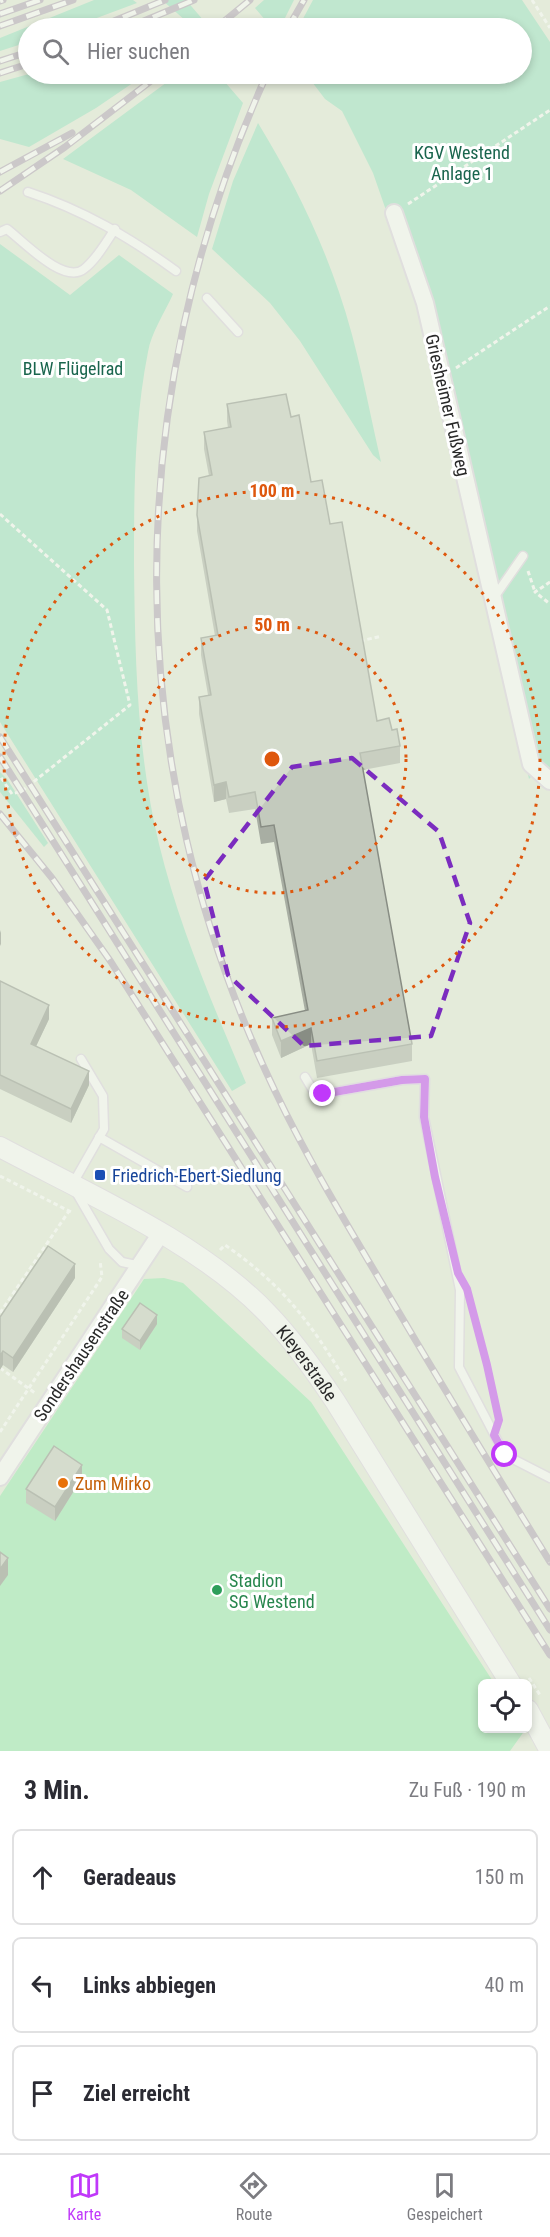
<!DOCTYPE html>
<html lang="de">
<head>
<meta charset="utf-8">
<style>
  body { margin:0; font-family:"Roboto Condensed",sans-serif; background:#f7f7f7; color:#2b2b33 }
  .controls { position:absolute; right:18px; bottom:18px; display:grid; overflow:hidden; border-radius:9px; box-shadow:0 3px 9px #0003 }
  .controls button { width:54px; height:54px; display:grid; place-items:center; padding:0; border:0; border-bottom:2px solid #e1e1e2; background:#fff; color:#2b2b33; font:30px sans-serif }
  .stop { position:absolute; width:18px; height:18px; margin:-14px; border:4px solid #c039fa; border-radius:50%; background:#fff }
  .stop.end { background:#c039fa; border-color:#fff; box-shadow:0 2px 6px #0008 }
  .list { margin:0; padding:0; list-style:none }
  h2 { display:flex; justify-content:space-between; align-items:center; height:78px; margin:0; padding:0 24px; font-size:26px }
  h2 small { font-size:20px; font-weight:400; color:#7c7c81 }
  .list li { display:grid; grid-template-columns:39px 1fr auto; gap:18px; align-items:center; box-sizing:border-box; height:96px; margin:0 12px 12px; padding:0 12px; border:2px solid #e1e1e2; border-radius:9px }
  .list b { display:block; font-size:22px; white-space:nowrap }
  .list em { font-size:20px; font-style:normal; color:#7c7c81 }
  .icon { flex:none; width:33px; height:33px; fill:none; stroke:currentColor; stroke-width:2; stroke-linecap:round; stroke-linejoin:round }
  .map { position:relative; flex:none; width:550px; height:1751px; overflow:hidden }
  .search { position:absolute; background:#fff; box-shadow:0 3px 9px #0003; left:18px; right:18px; top:18px; height:66px; display:flex; align-items:center; gap:15px; box-sizing:border-box; padding:0 21px; border-radius:33px; color:#7c7c81; font-size:22px }
  .sheet { height:402px; background:#fff }
  nav { display:flex; justify-content:space-around; align-items:center; box-sizing:border-box; height:84px; border-top:2px solid #e1e1e2; background:#fff; font-size:16px; color:#7c7c81 }
  nav a { display:grid; justify-items:center; gap:3px }
  nav .on { color:#c039fa }
  .map>svg:first-child { display:block }
  .green { fill:#96e2c0 }
  .pitch { fill:#92eaad }
  .lines { fill:none; stroke-linecap:round; stroke-linejoin:round }
  .service-casing { stroke:#dcd0e2; stroke-width:11 }
  .minor-casing { stroke:#dcd0e2; stroke-width:20 }
  .tertiary-casing { stroke:#dcd0e2; stroke-width:22 }
  .path { stroke:#fff; stroke-width:3; stroke-dasharray:4.5 3; stroke-linecap:butt }
  .service { stroke:#fff; stroke-width:8 }
  .minor { stroke:#fff; stroke-width:16 }
  .tertiary { stroke:#fff; stroke-width:20 }
  .rail-casing { stroke:#ae9db3; stroke-width:7 }
  .rail { stroke:#fff; stroke-width:4.5; stroke-dasharray:14; stroke-linecap:butt }
  .wall { fill:#a8aea3 }
  .shaded-wall { fill:#888d84 }
  .building { fill:#c3cabd; stroke:#888d84; stroke-width:1.5 }
  .route { stroke:#c039fa; stroke-width:8 }
  .marked { fill:none; stroke:#7b2cbf; stroke-width:4.5; stroke-dasharray:12 8; stroke-linejoin:round }
  .ring { fill:none; stroke:#de570d; stroke-width:3; stroke-dasharray:3 6 }
  .transit-dot { fill:#1a4fb4; stroke:#fff; stroke-width:2 }
  .food-dot { fill:#e8710a; stroke:#fff; stroke-width:2 }
  .leisure-dot { fill:#2e9e5b; stroke:#fff; stroke-width:2 }
  .labels { text-anchor:middle; dominant-baseline:central; stroke-width:6; stroke-linejoin:round; paint-order:stroke }
  .park-label { font-size:18px; fill:#19654d; stroke:#fff }
  .street-label { font-size:18px; fill:#292929; stroke:#fff }
  .transit-label { font-size:18px; fill:#164399; stroke:#fff; text-anchor:start }
  .food-label { font-size:18px; fill:#c56008; stroke:#fff; text-anchor:start }
  .leisure-label { font-size:18px; fill:#27864d; stroke:#fff; text-anchor:start }
  .centre { fill:#de570d; stroke:#fff; stroke-width:3 }
  .ring-label { font-size:18px; text-anchor:middle; font-weight:bold; fill:#de570d; stroke:#fff; stroke-width:6; stroke-linejoin:round; paint-order:stroke }
</style>
</head>
<body>
<div class="map">
<svg width="550" height="1751" viewBox="0 0 550 1751">
  <rect width="100%" height="100%" fill="#e4ebda"/>
  <g class="green">
    <polygon points="94,0 133,0 137,3 70,28 28,28 28,42 0,51 0,38"/>
    <polygon points="162,0 186,0 210,28 194,28"/>
    <polygon points="264,0 294,0 280,28 272,28 255,8"/>
    <polygon points="313,0 522,0 550,42 550,772 542,765 529,779 419,305 373,173 342,111 325,99 306,74 522,74 522,28 298,28"/>
    <polygon points="29,74 146,74 96,108 29,147 0,139 0,82"/>
    <polygon points="178,74 218,74 243,103 209,194 197,237 131,190 63,159"/>
    <path d="M258,123c33,54 61,110 81,169 19,55 29,113 42,170l-8,-7 -73,-114 -30,-38 -58,-54 21,-68z"/>
    <path d="M0,244l70,51 49,-40 54,39c-8,18 -22,39 -25,58 -14,70 -14,143 -14,213 1,94 3,188 25,279 20,83 54,161 87,239l-14,8 -232,-369z"/>
    <polygon points="0,772 7,779 48,843 44,847 0,792"/>
  </g>
  <polygon class="pitch" points="164,1278 183,1283 311,1402 494,1683 482,1684 482,1728 525,1730 510,1751 0,1751 0,1496 144,1279"/>
  <g class="lines">
    <g class="service-casing">
      <g id="service">
        <path d="M28,192c55,18 101,45 148,79"/>
        <path d="M0,232l7,-3c16,12 57,56 77,40 13,-10 22,-27 31,-40"/>
        <polyline points="207,298 238,332"/>
        <polyline points="493,599 523,556"/>
        <polyline points="81,1059 103,1096 104,1129 72,1185 109,1249 122,1262 141,1266"/>
        <polyline points="305,1077 314,1092 323,1094 402,1080 425,1079 424,1117 460,1290 459,1367 505,1455 550,1478"/>
        <polyline points="99,1137 187,1187"/>
      </g>
    </g>
    <g class="minor-casing">
      <g id="minor">
        <polyline points="394,213 425,303 531,764 550,781"/>
        <polyline points="0,1477 161,1233"/>
      </g>
    </g>
    <g class="tertiary-casing">
      <g id="tertiary">
        <path id="s1" d="M0,1147c86,46 201,96 268,167 26,27 47,57 67,87l176,283"/>
        <polyline points="528,1710 550,1751"/>
      </g>
    </g>
    <g class="path">
      <polyline points="532,0 550,28"/>
      <polyline points="408,204 550,110"/>
      <polyline points="456,368 550,306"/>
      <polyline points="0,514 107,610 130,705 22,791 12,794 0,776"/>
      <polyline points="528,571 535,592"/>
      <polyline points="550,582 535,592 550,604"/>
      <polyline points="360,641 382,636"/>
      <polyline points="0,1176 71,1212"/>
      <path d="M220,1250l5,-5c59,41 84,76 121,136"/>
      <polyline points="0,1313 69,1211"/>
      <polyline points="474,1314 497,1410"/>
      <polyline points="0,1368 35,1393"/>
      <polyline points="0,1432 102,1277 100,1260"/>
      <polyline points="529,1678 540,1695"/>
    </g>
    <use href="#service" class="service"/>
    <use href="#minor" class="minor"/>
    <use href="#tertiary" class="tertiary"/>
    <g class="rail-casing">
      <g id="rail">
        <polyline points="0,1 3,0"/>
        <polyline points="0,14 40,0"/>
        <polyline points="0,26 73,0"/>
        <polyline points="97,28 165,0"/>
        <polyline points="127,28 194,0"/>
        <polyline points="216,28 250,0"/>
        <polyline points="288,28 304,0"/>
        <polyline points="0,61 28,52"/>
        <polyline points="0,73 28,64"/>
        <path d="M267,74c-148,327 -149,691 8,1017 32,67 71,132 109,196 54,92 110,184 166,275"/>
        <polyline points="0,172 72,133"/>
        <polyline points="0,191 65,147 160,74"/>
        <polyline points="0,737 550,1609"/>
        <polyline points="0,757 550,1630"/>
        <polyline points="0,814 52,878 111,962 550,1655"/>
      </g>
    </g>
    <use href="#rail" class="rail"/>
  </g>
  <g class="wall">
    <polygon points="227,404 291,417 311,482 330,524 377,721 392,730 400,746 400,763 363,770 412,1044 412,1061 317,1078 311,1044 281,1058 272,1035 272,1018 305,1011 274,842 261,844 255,809 229,813 226,799 214,802 199,714 199,697 208,695 201,655 201,638 215,636 197,531 197,515 209,476 204,449 204,432 228,428 227,421"/>
    <polygon points="0,981 49,1019 36,1046 89,1085 71,1123 0,1089"/>
    <polygon points="75,1278 13,1372 3,1365 0,1317"/>
    <polygon points="157,1324 140,1350 122,1338 122,1329"/>
    <polygon points="82,1478 55,1521 26,1503 26,1489"/>
  </g>
  <g class="shaded-wall">
    <polygon points="226,782 226,799 214,802 214,785"/>
    <polygon points="1,930 1,944 0,946 0,933"/>
    <polygon points="49,1005 49,1019 31,1057 31,1044"/>
    <polygon points="311,1028 311,1044 281,1058 281,1041"/>
    <polygon points="89,1071 89,1085 71,1123 71,1109"/>
    <polygon points="75,1264 75,1278 13,1372 13,1358"/>
    <polygon points="157,1315 157,1324 140,1350 140,1341"/>
    <polygon points="3,1351 3,1365 0,1370 0,1356"/>
    <polygon points="82,1465 82,1478 55,1521 55,1507"/>
    <polygon points="8,1558 8,1575 0,1586 0,1569"/>
  </g>
  <g class="building">
    <polygon points="286,394 291,417 299,415 311,482 322,480 330,524 342,522 377,721 389,718 392,730 397,729 400,746 360,753 412,1044 317,1061 311,1028 281,1041 272,1018 308,1010 274,825 261,827 255,792 229,797 226,782 214,785 199,697 211,695 201,638 218,635 197,515 199,478 212,475 204,432 231,427 227,404"/>
    <polygon points="0,981 49,1005 31,1044 89,1071 71,1109 0,1075"/>
    <polygon points="48,1246 75,1264 13,1358 3,1351 0,1356 0,1317"/>
    <polygon points="140,1303 157,1315 140,1341 122,1329"/>
    <polygon points="54,1446 82,1465 55,1507 26,1489"/>
    <polygon points="0,1552 8,1558 0,1569"/>
  </g>
  <g class="lines">
    <polyline class="route" points="323,1094 402,1080 425,1079 424,1117 435,1177 458,1273 467,1289 487,1365 499,1420 494,1435 505,1455"/>
  </g>
  <path d="M0 0H550V1751H0ZM352,758l87,74 31,91 -39,113 -127,10 -76,-71 -24,-94 88,-114z" fill="#e4ebda" fill-opacity=".55" fill-rule="evenodd"/>
  <path class="marked" d="M352,758l87,74 31,91 -39,113 -127,10 -76,-71 -24,-94 88,-114z"/>
  <g class="ring">
    <circle cx="272" cy="759" r="134"/>
    <circle cx="272" cy="759" r="268"/>
  </g>
  <rect class="transit-dot" x="94" y="1169" width="12" height="12" rx="3"/>
  <circle class="food-dot" cx="63" cy="1483" r="6"/>
  <circle class="leisure-dot" cx="217" cy="1590" r="6"/>
  <g class="labels">
    <g class="park-label">
      <text x="462" y="152">KGV Westend<tspan x="462" dy="21">Anlage 1</tspan></text>
      <text x="73" y="368">BLW Flügelrad</text>
    </g>
    <g class="street-label">
      <text transform="translate(448 405) rotate(77)">Griesheimer Fußweg</text>
      <text transform="translate(81 1355) rotate(-56)">Sondershausenstraße</text>
      <text stroke="none"><textPath href="#s1" startOffset="380">Kleyerstraße</textPath></text>
    </g>
    <g class="transit-label">
      <text x="112" y="1175">Friedrich-Ebert-Siedlung</text>
    </g>
    <g class="food-label">
      <text x="75" y="1483">Zum Mirko</text>
    </g>
    <g class="leisure-label">
      <text x="229" y="1580">Stadion<tspan x="229" dy="21">SG Westend</tspan></text>
    </g>
  </g>
  <circle cx="272" cy="759" r="9" class="centre"/>
  <g class="ring-label">
    <text x="272" y="497">100 m</text>
    <text x="272" y="631">50 m</text>
  </g>
</svg>
<div class="controls">
<button><svg class="icon" aria-label="locate" viewBox="0 0 24 24"><circle cx="12" cy="12" r="6"/><path d="M12 2v4M12 18v4M2 12h4M18 12h4"/></svg></button>
</div>
<div class="stop" style="left:505px;top:1455px"></div>
<div class="stop end" style="left:323px;top:1094px"></div>
<div class="search"><svg class="icon" aria-label="search" viewBox="0 0 24 24"><circle cx="10" cy="10" r="6"/><path d="M15 15l6 6"/></svg>Hier suchen</div>
</div>
<section class="sheet">
<h2>3 Min.<small>Zu Fuß · 190 m</small></h2>
<ul class="list">
<li><svg class="icon" aria-label="ahead" viewBox="0 0 24 24"><path d="M12 20V5M6 11l6-6 6 6"/></svg><div><b>Geradeaus</b></div><em>150 m</em></li>
<li><svg class="icon" aria-label="left" viewBox="0 0 24 24"><path d="M17 20v-9H6M10 6l-5 5 5 5"/></svg><div><b>Links abbiegen</b></div><em>40 m</em></li>
<li><svg class="icon" aria-label="arrive" viewBox="0 0 24 24"><path d="M6 21V4h12l-3 4 3 4H6"/></svg><div><b>Ziel erreicht</b></div></li>
</ul>
</section>
<nav>
<a class="on"><svg class="icon" aria-label="map" viewBox="0 0 24 24"><path d="M3 6l6-2 6 2 6-2v14l-6 2-6-2-6 2zM9 4v14M15 6v14"/></svg>Karte</a>
<a><svg class="icon" aria-label="directions" viewBox="0 0 24 24"><path d="M12 3l9 9-9 9-9-9zM9 14v-3h6M13 9l2 2-2 2"/></svg>Route</a>
<a><svg class="icon" aria-label="saved" viewBox="0 0 24 24"><path d="M7 4h10v16l-5-4-5 4z"/></svg>Gespeichert</a>
</nav>
</body>
</html>
